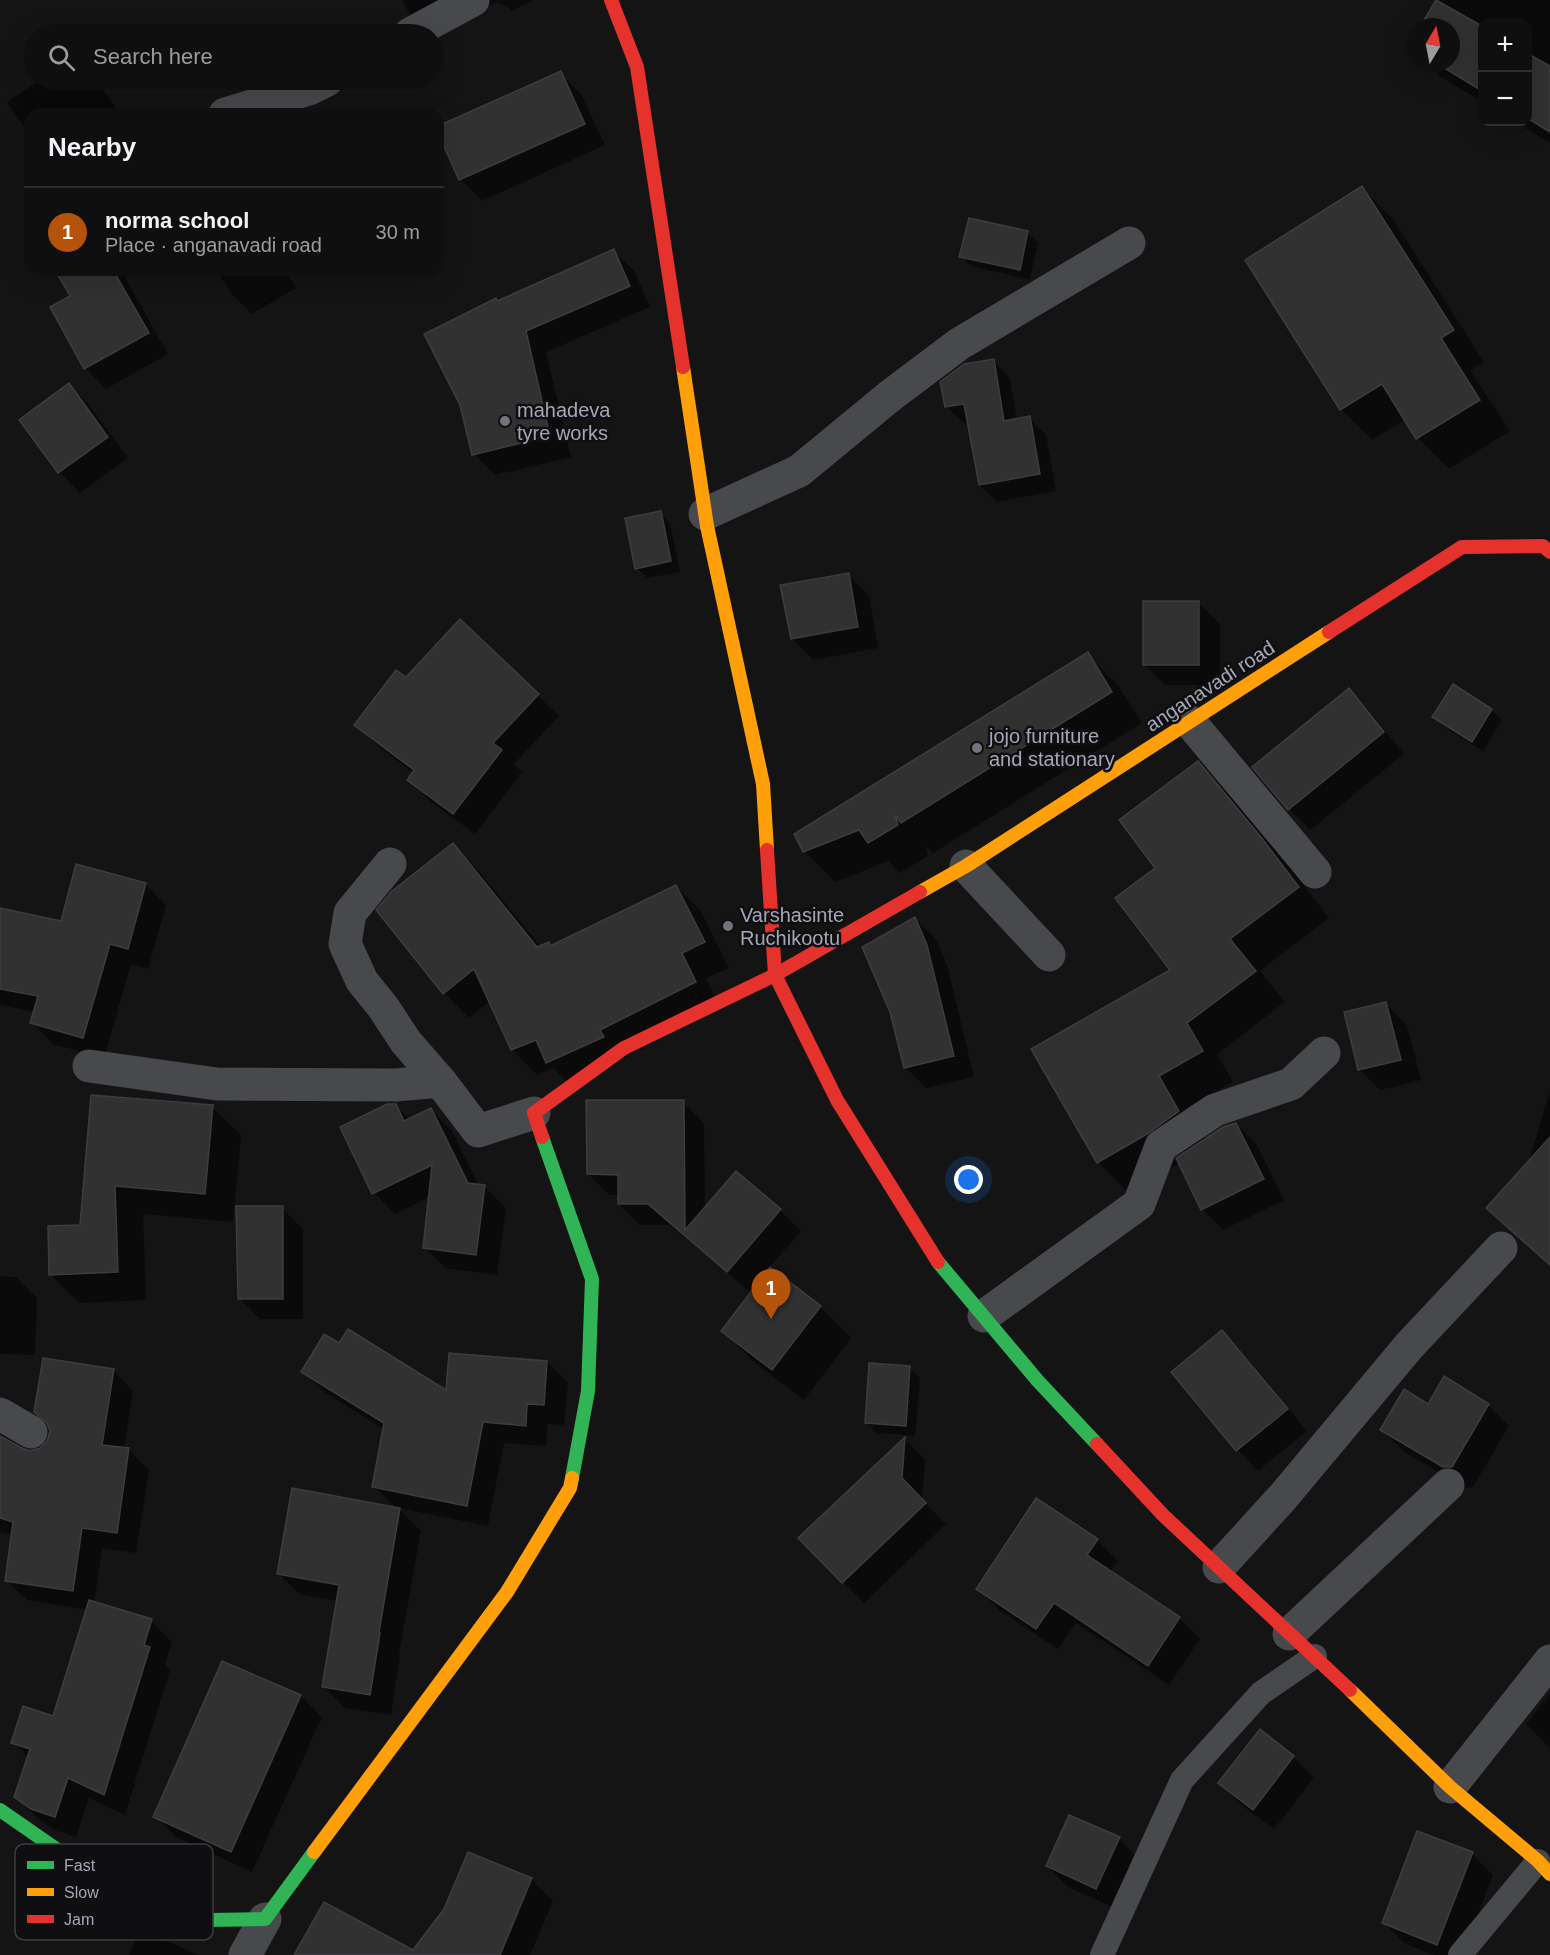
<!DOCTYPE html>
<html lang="en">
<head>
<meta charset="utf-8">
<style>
  body { margin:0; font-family:Arial,sans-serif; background:#181818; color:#f1f3f6 }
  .controls { position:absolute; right:18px; top:18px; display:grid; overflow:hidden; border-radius:12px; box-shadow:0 6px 24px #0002 }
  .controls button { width:54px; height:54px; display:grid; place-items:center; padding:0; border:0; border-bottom:2px solid #2f2f2f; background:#0f0f0f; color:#f1f3f6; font:30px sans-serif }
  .compass { position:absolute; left:1406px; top:18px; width:54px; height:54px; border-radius:50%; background:#0f0f0f; box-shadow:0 6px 24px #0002; rotate:10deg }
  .you { position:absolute; left:969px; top:1180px; width:21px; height:21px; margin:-15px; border:4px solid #fff; border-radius:50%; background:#1a73e8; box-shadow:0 0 0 9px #1a73e833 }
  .badge { display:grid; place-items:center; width:39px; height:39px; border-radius:50%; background:#b45309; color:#fff; font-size:20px; font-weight:700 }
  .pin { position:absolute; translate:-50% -50px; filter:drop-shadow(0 2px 3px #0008) }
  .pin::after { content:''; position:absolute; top:32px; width:21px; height:18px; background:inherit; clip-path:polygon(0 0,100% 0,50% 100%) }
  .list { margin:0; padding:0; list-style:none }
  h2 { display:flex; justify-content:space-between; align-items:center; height:78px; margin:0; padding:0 24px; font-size:26px }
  h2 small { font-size:20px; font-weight:400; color:#9b9c9e }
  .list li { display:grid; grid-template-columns:39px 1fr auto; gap:18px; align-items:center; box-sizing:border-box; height:90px; padding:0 24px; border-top:2px solid #2f2f2f }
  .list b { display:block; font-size:22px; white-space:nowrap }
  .list p { margin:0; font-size:20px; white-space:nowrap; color:#9b9c9e }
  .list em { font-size:20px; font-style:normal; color:#9b9c9e }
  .icon { flex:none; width:33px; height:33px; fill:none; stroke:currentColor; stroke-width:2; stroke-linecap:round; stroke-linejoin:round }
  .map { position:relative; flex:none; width:1550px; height:1955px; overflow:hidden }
  .search { position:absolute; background:#0f0f0f; box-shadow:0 6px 24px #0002; left:24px; top:24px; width:420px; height:66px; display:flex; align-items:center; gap:15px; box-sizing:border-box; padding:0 21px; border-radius:33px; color:#9b9c9e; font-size:22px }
  .panel { position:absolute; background:#0f0f0f; box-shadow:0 6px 24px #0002; left:24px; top:108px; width:420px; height:168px; border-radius:18px }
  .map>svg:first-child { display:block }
  .shadow { fill:#0007 }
  .building { fill:#313132; stroke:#3d3d40; stroke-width:1.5 }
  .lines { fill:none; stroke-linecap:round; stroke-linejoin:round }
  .lane { stroke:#48494d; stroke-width:24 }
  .street { stroke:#48494d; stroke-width:33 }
  .fast { stroke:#30b455; stroke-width:14 }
  .slow { stroke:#ff9f0a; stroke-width:14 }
  .jam { stroke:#e5322d; stroke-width:14 }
  .poi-dot { fill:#72747d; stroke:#0f0e10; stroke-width:2 }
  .labels { text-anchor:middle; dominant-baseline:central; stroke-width:5; stroke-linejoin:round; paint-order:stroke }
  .poi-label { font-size:20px; fill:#a4a7b6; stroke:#0f0e10; text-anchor:start }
  .street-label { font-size:20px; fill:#a4a7b6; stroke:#0f0e10 }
  .key { fill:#0f0e10; stroke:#3c3c42; stroke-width:1.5 }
  .key-label { font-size:16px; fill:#a4a7b6 }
</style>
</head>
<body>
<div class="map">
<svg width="1550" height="1955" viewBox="0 0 1550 1955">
  <rect width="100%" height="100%" fill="#141414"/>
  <g class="shadow">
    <polygon points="402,0 533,0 512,11 507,6 498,3 488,6 430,34 409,13"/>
    <polygon points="1440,0 1550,0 1550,143 1515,122 1528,122 1528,22 1482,22 1482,102 1441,77 1427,63 1451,63 1451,27 1422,27"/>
    <polygon points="1415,38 1415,51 1410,46"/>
    <polygon points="560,73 581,94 605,145 482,201 461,180 438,128"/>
    <polygon points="40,80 96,80 121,114 30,114 30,136 7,102"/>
    <polygon points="1362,188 1393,219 1484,362 1470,370 1510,431 1449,469 1418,438 1406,419 1372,440 1341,409"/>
    <polygon points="1027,233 1038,243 1030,280 971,266 961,256"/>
    <polygon points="614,251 635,272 650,307 546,352 571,457 495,475 474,454 498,302"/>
    <polygon points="57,270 121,270 168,354 106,389 85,368 72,297"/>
    <polygon points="216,270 285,270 296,288 252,314 231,293"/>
    <polygon points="993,361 1010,378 1017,420 1029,418 1046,435 1056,491 997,502 980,485 969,422 963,423 946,406"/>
    <polygon points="69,385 90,406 128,458 80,493 59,472 21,420"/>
    <polygon points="660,513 670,523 680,572 647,578 637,568"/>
    <polygon points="848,574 869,596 878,648 813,660 792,639"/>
    <polygon points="1199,603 1220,624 1220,685 1165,685 1144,664"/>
    <polygon points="460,622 559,716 514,764 522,772 475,834 430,801 409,780 414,774 377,745 356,725 406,679"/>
    <polygon points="1087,654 1118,685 1142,723 933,853 926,846 928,856 900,873 888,861 835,882 804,851"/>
    <polygon points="1349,690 1369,711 1404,754 1310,830 1289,809"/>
    <polygon points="1491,710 1502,720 1483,751 1444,727 1434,717"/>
    <polygon points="1198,763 1228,793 1292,870 1329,918 1260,971 1285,1002 1217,1054 1233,1082 1188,1107 1207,1140 1236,1124 1257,1145 1284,1200 1223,1230 1202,1209 1180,1163 1129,1193 1098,1162 1172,971 1158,868"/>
    <polygon points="453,845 478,870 541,947 548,944 551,947 676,886 701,911 729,968 706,978 720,1007 572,1087 553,1068 537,1075 512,1050 490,1001 469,1018 444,993 378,910"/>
    <polygon points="145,884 166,905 148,969 131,964 104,1058 53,1044 32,1023 35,1012 0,1005 0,910 62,923"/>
    <polygon points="915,919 936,939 948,968 974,1077 926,1088 905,1067"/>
    <polygon points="1386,1004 1407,1025 1421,1080 1380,1090 1359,1069"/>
    <polygon points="1550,1090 1550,1266 1488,1208 1528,1164"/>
    <polygon points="93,1096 212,1107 241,1135 233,1222 143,1214 146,1300 79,1303 51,1275 82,1226"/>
    <polygon points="683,1102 704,1123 705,1209 736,1173 780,1210 801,1231 769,1268 820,1307 851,1338 804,1400 754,1362 723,1331 763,1279 761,1277 749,1291 670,1225 640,1225 619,1204 619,1195 609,1195 588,1174"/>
    <polygon points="395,1105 410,1120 431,1110 452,1131 479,1186 485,1187 506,1208 497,1275 445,1268 424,1247 430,1197 395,1214 374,1193"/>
    <polygon points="282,1208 303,1229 303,1319 260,1319 239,1298"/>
    <polygon points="0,1276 16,1277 37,1298 35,1355 0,1354"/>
    <polygon points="1222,1332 1243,1353 1307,1431 1258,1471 1238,1450 1173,1372"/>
    <polygon points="339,1345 448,1393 547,1362 568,1383 564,1425 548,1424 546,1446 504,1443 488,1526 398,1508 421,1531 399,1654 400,1655 391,1715 345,1708 324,1687 338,1601 299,1594 278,1573 397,1509 374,1486 385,1430 324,1392 303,1371"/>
    <polygon points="909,1368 920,1378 915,1436 877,1433 867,1423"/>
    <polygon points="113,1370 133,1391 124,1449 129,1450 149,1470 136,1553 102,1548 94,1604 151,1621 172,1642 165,1664 170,1670 125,1815 89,1798 76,1837 54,1830 37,1818 16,1797 29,1758 13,1742 54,1718 88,1610 27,1600 6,1580 13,1535 0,1532 0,1437 22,1450 32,1452 41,1450"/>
    <polygon points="1488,1405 1509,1426 1473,1487 1465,1488 1403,1451 1382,1430 1428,1406"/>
    <polygon points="905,1439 925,1460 922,1500 946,1524 864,1603 801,1539"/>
    <polygon points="1097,1540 1118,1561 1110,1572 1179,1618 1200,1639 1169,1685 1076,1623 1058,1649 999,1610 978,1589"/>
    <polygon points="223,1663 301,1696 322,1717 252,1872 176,1837 155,1816"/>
    <polygon points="1550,1694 1550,1748 1526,1724"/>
    <polygon points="1260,1731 1293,1757 1314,1778 1274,1829 1240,1804 1220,1783"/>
    <polygon points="1119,1839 1140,1860 1117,1909 1068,1887 1047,1866"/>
    <polygon points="469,1854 532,1880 553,1901 530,1955 296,1955 414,1952 445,1910"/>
    <polygon points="1472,1854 1493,1875 1462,1955 1434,1955 1404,1943 1383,1922"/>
    <polygon points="140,1929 199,1955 129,1955"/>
  </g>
  <g class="building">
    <polygon points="1436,0 1482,26 1482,91 1436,63 1451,63 1451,27 1420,27"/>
    <polygon points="1527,53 1550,66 1550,132 1527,118"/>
    <polygon points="561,71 585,124 459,180 438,133 438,126"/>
    <polygon points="1362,186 1454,330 1441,338 1480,400 1416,439 1382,384 1340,410 1245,260"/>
    <polygon points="969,218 1028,231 1020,270 959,257"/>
    <polygon points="614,249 630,286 526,331 550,436 472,455 460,405 424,334 496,298 497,301"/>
    <polygon points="55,270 113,270 149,333 84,369 50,307 70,296"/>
    <polygon points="994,359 1004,421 1030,416 1040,474 979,485 964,404 945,407 940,382 964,364"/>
    <polygon points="69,383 108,437 58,473 19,420"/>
    <polygon points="661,511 671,561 635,569 625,518"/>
    <polygon points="849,573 858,627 791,639 780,585"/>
    <rect x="1143" y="601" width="56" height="64"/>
    <polygon points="460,619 539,694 493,743 502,750 453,814 407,780 414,770 354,725 396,670 406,677"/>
    <polygon points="1088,652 1112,692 901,823 895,815 898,825 868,843 859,830 803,852 794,834"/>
    <polygon points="1453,684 1492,709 1472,742 1432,717"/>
    <polygon points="1349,688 1384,732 1288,810 1252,767"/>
    <polygon points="1198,761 1261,837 1299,887 1230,939 1256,971 1187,1023 1203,1051 1159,1076 1179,1111 1147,1134 1097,1163 1031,1049 1170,970 1115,898 1155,868 1119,820"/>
    <polygon points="453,843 537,947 549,942 550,946 676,885 705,942 682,953 696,982 600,1030 604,1037 546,1063 536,1040 511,1050 474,969 443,994 376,910 392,891"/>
    <polygon points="76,864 146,883 128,949 110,944 83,1038 30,1023 38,996 0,989 0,908 61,921"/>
    <polygon points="915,917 927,945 954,1056 904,1068 890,1012 862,947"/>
    <polygon points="1386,1002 1401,1060 1358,1070 1344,1012"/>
    <polygon points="91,1095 213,1105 205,1194 115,1186 118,1272 49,1275 48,1226 80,1225"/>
    <polygon points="586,1100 684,1100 685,1230 736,1171 781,1209 727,1272 648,1204 618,1204 618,1175 587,1174"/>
    <polygon points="387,1104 396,1104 404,1121 431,1108 468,1183 485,1185 476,1255 423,1248 432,1165 372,1194 340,1127"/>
    <polygon points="1236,1123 1264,1179 1201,1210 1176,1158 1223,1127"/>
    <polygon points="1550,1137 1550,1265 1486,1208"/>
    <polygon points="236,1206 283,1206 283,1299 238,1299"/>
    <polygon points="770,1267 821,1306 772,1370 721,1331"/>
    <polygon points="348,1329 446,1390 449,1353 547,1361 544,1405 527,1404 526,1426 483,1422 467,1506 372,1487 384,1423 301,1372 324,1334 339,1343"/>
    <polygon points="1222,1330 1288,1409 1236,1451 1171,1372"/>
    <polygon points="43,1358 114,1369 102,1445 129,1448 117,1533 82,1528 73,1591 5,1581 13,1522 0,1518 0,1436 22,1448 30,1451 40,1448 47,1441 50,1431 47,1423 34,1412"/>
    <polygon points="869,1363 910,1366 906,1426 865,1423"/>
    <polygon points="1444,1376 1489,1404 1452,1467 1443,1467 1380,1430 1404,1389 1428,1404"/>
    <polygon points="905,1437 902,1478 926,1503 842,1583 798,1538"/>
    <polygon points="292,1488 400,1508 379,1632 380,1633 370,1695 322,1687 339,1585 277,1574"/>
    <polygon points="1036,1498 1098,1539 1087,1555 1180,1617 1148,1666 1054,1603 1036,1629 976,1589"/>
    <polygon points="89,1600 152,1619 144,1645 150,1647 104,1795 68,1778 55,1817 31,1809 14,1797 30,1749 11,1743 23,1706 53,1716"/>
    <polygon points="222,1661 301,1695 231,1852 153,1817"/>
    <polygon points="1260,1729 1294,1756 1253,1810 1218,1783"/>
    <polygon points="1069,1815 1120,1837 1096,1889 1046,1866"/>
    <polygon points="1417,1831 1473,1852 1437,1945 1382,1923"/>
    <polygon points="468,1852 532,1878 500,1955 294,1955 324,1902 413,1950 444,1909"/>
  </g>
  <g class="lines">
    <g class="lane">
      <polyline points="1102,1955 1182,1780 1261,1693 1315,1656"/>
      <polyline points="1460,1955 1538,1861"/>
    </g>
    <g class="street">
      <polyline points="410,34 473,0"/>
      <polyline points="225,114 309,89 327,80"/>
      <polyline points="705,514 799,471 890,396 959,344 1129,243"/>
      <polyline points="1190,722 1315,872"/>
      <polyline points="390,864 350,913 345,944 362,981 383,1007 406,1042 440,1081"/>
      <polyline points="966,866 1049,955"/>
      <polyline points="89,1066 217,1084 396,1085 440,1081 478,1131 534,1113"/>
      <polyline points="984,1316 1139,1204 1161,1146 1215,1110 1291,1084 1324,1053"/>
      <polyline points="0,1414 31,1432"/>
      <polyline points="1219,1567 1282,1498 1409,1346 1501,1248"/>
      <polyline points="1289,1634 1448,1485"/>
      <polyline points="1450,1787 1550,1661"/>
      <polyline points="245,1955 265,1919"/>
    </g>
    <g class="fast">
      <polyline points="542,1137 592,1279 588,1391 572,1478"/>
      <polyline points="938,1262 1037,1380 1097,1444"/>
      <polyline points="0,1810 85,1869 208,1920 265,1919 314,1852"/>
    </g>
    <g class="slow">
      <polyline points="683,367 707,526 763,784 767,850"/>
      <polyline points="920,892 966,866 1329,632"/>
      <polyline points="1350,1690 1450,1787 1538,1861 1550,1874"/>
      <polyline points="314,1852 507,1592 570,1488 572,1478"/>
    </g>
    <g class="jam">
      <polyline points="611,0 637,67 683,367"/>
      <polyline points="1329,632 1462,547 1543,546 1550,552"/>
      <polyline points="767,850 775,975 837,1100 938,1262"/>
      <polyline points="542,1137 534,1113 624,1048 775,975 920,892"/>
      <polyline points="1097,1444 1163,1515 1350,1690"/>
    </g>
  </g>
  <g class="poi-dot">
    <circle cx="505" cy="421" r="6"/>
    <circle cx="977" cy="748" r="6"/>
    <circle cx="728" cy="926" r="6"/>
  </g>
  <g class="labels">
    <g class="poi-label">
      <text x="517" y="410">mahadeva<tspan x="517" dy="23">tyre works</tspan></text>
      <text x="989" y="736">jojo furniture<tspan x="989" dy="23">and stationary</tspan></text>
      <text x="740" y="915">Varshasinte<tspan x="740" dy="23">Ruchikootu</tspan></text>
    </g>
    <g class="street-label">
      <text transform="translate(1210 686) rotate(-33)">anganavadi road</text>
    </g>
  </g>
  <rect x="15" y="1844" width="198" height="96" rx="9" class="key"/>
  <rect x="27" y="1861" width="27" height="8" fill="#30b455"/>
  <rect x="27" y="1888" width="27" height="8" fill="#ff9f0a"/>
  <rect x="27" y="1915" width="27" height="8" fill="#e5322d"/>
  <g class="key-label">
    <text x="64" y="1871">Fast</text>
    <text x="64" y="1898">Slow</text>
    <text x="64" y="1925">Jam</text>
  </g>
</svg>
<div class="controls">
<button>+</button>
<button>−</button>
</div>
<svg class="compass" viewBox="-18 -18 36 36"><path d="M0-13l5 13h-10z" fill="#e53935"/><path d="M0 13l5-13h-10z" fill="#9b9c9e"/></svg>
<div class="you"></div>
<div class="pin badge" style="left:771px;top:1319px">1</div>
<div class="search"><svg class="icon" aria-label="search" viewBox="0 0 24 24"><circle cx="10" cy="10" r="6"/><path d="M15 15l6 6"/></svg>Search here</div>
<section class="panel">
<h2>Nearby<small></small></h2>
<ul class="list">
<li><span class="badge">1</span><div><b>norma school</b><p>Place · anganavadi road</p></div><em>30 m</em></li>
</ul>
</section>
</div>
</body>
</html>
